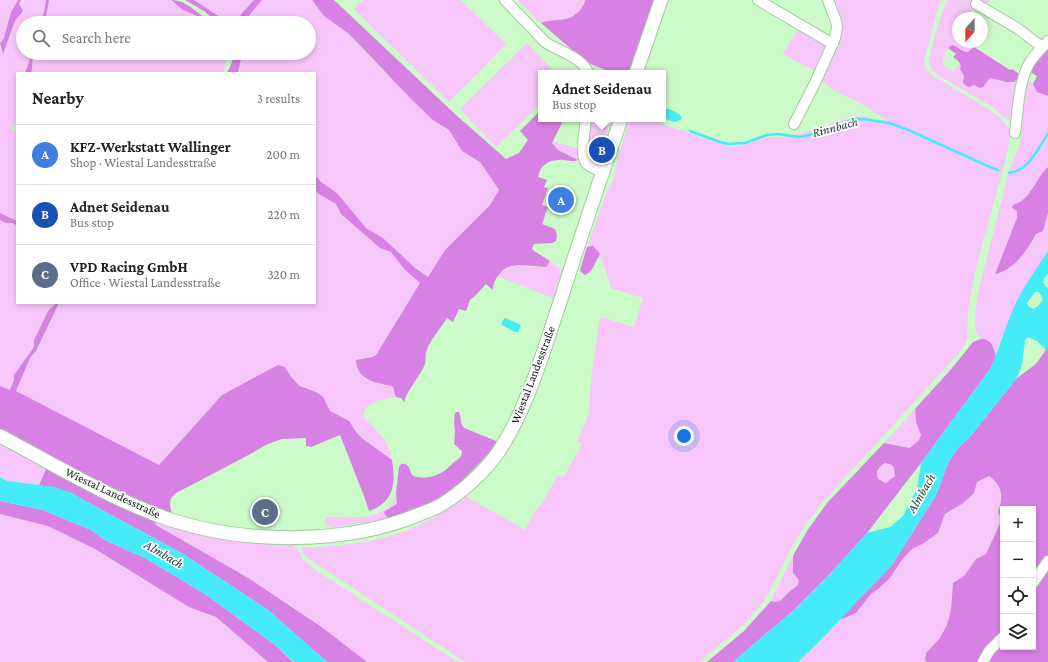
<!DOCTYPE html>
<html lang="en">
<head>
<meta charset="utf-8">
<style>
  body { margin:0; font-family:"Crimson Pro",serif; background:#f6f6f6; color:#222 }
  .controls { position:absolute; right:12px; bottom:12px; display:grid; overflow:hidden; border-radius:0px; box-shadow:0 2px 6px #0003 }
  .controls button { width:36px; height:36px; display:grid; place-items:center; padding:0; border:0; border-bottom:1px solid #e0e0e0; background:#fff; color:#222; font:20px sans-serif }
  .compass { position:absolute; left:952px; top:12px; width:36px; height:36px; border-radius:50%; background:#fff; box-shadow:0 2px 6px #0003; rotate:201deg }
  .you { position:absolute; left:684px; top:436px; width:14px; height:14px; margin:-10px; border:3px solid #fff; border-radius:50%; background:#1a73e8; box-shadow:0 0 0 6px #1a73e833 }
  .badge { display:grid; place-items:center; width:26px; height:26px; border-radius:50%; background:#db2777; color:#fff; font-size:13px; font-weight:700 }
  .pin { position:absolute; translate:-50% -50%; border:2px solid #fff; box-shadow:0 1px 4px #0006 }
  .popup { position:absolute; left:538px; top:70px; width:128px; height:52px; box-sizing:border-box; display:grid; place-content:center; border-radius:0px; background:#fff; filter:drop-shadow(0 1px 3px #0005); font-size:13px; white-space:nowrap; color:#767676 }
  .popup b { font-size:15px; color:#222 }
  .popup::after { content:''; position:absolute; left:50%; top:100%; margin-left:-8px; border:8px solid transparent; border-top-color:#fff }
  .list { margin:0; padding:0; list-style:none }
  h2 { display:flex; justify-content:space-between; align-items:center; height:52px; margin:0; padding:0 16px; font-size:17px }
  h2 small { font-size:13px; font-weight:400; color:#767676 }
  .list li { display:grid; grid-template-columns:26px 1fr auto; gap:12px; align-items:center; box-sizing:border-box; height:60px; padding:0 16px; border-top:1px solid #e0e0e0 }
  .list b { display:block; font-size:15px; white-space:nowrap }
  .list p { margin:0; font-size:13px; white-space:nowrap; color:#767676 }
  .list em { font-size:13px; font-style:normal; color:#767676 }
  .icon { flex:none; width:22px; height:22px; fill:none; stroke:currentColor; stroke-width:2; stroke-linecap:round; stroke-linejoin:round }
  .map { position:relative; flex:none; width:1048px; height:662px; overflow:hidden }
  .search { position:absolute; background:#fff; box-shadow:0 2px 6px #0003; left:16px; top:16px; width:300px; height:44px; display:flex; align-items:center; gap:10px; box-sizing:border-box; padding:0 14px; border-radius:22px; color:#767676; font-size:15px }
  .panel { position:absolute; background:#fff; box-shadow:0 2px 6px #0003; left:16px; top:72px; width:300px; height:232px; border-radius:0px }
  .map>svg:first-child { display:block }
  .green { fill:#f7c7fc }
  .forest { fill:#d881e4; fill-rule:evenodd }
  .water { fill:#46ebf8; fill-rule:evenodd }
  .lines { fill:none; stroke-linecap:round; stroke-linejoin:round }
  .stream { stroke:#46ebf8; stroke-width:2.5 }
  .minor-casing { stroke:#a0cc9c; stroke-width:12 }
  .major-casing { stroke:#a0cc9c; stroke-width:15 }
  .minor { stroke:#fff; stroke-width:10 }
  .major { stroke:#fff; stroke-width:13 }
  .labels { text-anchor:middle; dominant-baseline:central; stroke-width:3.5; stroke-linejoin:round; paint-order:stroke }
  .street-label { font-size:12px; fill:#0b1b0a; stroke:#fff }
  .water-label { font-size:13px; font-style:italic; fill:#204144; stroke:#fff }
</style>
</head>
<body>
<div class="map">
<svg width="1048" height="662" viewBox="0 0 1048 662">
  <rect width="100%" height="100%" fill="#ccfac8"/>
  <g class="green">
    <polygon points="0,0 18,0 11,12 4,38 0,43"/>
    <polygon points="21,0 46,0 42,23 23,23 23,53 32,53 25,73 17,73 17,119 12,129 14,131 17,131 17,221 0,213 0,46 3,54 15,21 23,11 19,4"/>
    <path d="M49,0h122c11,9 23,14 34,23h-160z"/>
    <path d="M194,0h60l-12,13 -6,10c-16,0 -29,-15 -42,-23z"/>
    <polygon points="262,0 312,0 324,16 349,34 380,68 433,120 449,130 462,151 480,162 499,190 490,205 445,250 429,277 414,267 383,238 366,228 337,193 320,182 315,175 315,73 238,73 242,53 309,53 309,23 243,23"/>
    <polygon points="363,0 460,0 506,44 449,102 354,9"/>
    <path d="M517,0h68c-1,7 -9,16 -16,18 -9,3 -19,1 -28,5l-3,-2z"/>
    <path d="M834,0h106l-16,62 2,7 8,7 59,36 7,5 9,12 1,9 -4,20 -31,114 -7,38 -1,30 -8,13 -137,150c-14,17 -26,35 -35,54 -9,16 -15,34 -27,49 -15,20 -41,39 -61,56h-234l-150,-99 -12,-9 -2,-6c34,-2 71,-4 104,-17 22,-8 42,-21 62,-34l58,33 7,-14 10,-13 16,-28 6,2 18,-33 -5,-2 12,-29 2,-33 8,-57 2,-6 33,10 9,-29 -32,-10 -11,-34 -9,-8 -4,1 15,-42 12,-28 5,-23 11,-35h18l79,27 6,1 36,-10h15l23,-5 50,-16 12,1 7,5 10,-2 -27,-18 -26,-12c-4,-3 -6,-6 -11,-9l1,-6 18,-43 1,-9 -8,-21z"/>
    <path d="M947,0h43l-5,8h-10l-7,10h-10v16l-1,2 1,6h7l9,5c-7,9 -15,2 -24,-1l-6,8 2,1 -4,4 2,2 -2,3 11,8 7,-9 2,9 7,15 5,-2 6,3 10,-10 17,4 12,-4 -7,46 -21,-18 -50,-29c-4,-3 -9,-6 -11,-11 -3,-11 12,-54 17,-66z"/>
    <polygon points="799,27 828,44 815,71 783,54"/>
    <polygon points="527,43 556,73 541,73 541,103 496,147 460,109"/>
    <path d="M35,53h193l-5,20h-192c3,-7 -1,-13 4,-20z"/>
    <path d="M1026,80l7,4c2,7 7,10 15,12v71l-15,23 -14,13 -2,15 -22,55c19,-2 33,-23 41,-39l7,-3 5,-18v38l-28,44 -22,52 -2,9 -2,-7 -7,-10h-6l-5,-7 -1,-12 2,-23 33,-129 10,-25 1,-6 -1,-6z"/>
    <path d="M592,119h8v3l4,8 7,-11c-3,14 -10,27 -15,41l-1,1c-11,-9 -4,-30 -3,-42z"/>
    <polygon points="553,141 580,149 578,160 558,150 552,143"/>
    <path d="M315,190l4,4 17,10 5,10 39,34 11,4 14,18 15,13 -44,72 -4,2 -9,1 -6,11 7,7 13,7 12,2 4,2 3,10c-11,2 -34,4 -32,20 14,16 23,20 28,43l-29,-21 -10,-13 -23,-15c-5,-6 -4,-11 -11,-16 -3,-3 -8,-4 -12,-6 -8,-3 -14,-9 -18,-17l-67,23 -63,70 -143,-74 14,-33 7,-8 22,-47h256z"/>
    <polygon points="0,220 6,223 13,223 17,226 17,303 56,303 48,311 34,340 34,347 14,379 10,391 0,386"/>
    <polygon points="550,261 562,270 564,273 555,299 497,276 510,266 546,267"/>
    <polygon points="915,409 916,422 921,435 919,440 911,448 884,443"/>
    <polygon points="0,436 49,462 40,480 39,485 7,481 0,477"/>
    <path d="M885,463l7,2 2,3 1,8 -9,7c-13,-4 -11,-14 -1,-20z"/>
    <path d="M989,476c2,2 7,4 8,6 6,9 4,20 1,30l4,7 -16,35 -10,5 -12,17 -11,7 -2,27 -4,15 -7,13 -14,15 -1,7 2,2h-129l19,-18 23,-25 5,-1 11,-5 15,-19 7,-5 12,-11 11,-17 11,-12 12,-6 14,-10 7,-19 17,-10 12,-11 3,-11z"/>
    <path d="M396,493l1,11 -12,7 6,7 -60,10 -6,-5v-3l2,-3h4c22,0 58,5 65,-24z"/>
    <polygon points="0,514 48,526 95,549 189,606 216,617 268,662 0,662"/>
    <polygon points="154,514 287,538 301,554 301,558 320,573 458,662 367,662 323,628 250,579 156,525"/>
    <polygon points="793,556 793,573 799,580 799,582 797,586 789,592 780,601 775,602 771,601"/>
  </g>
  <g class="forest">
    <polygon points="18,0 21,0 19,4 23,11 15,21 3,54 0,43 4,38 11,12"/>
    <polygon points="46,0 49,0 45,23 42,23"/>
    <path d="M171,0c17,0 28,16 42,23h-8l-8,-7 -14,-6z"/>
    <polygon points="185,0 194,0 229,23 218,23 204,11"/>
    <polygon points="254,0 262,0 243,23 236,23 242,13"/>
    <path d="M312,0h22l122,115 50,44 13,-6 9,-13 -8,-9 21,-21v9h23l-12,24 6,7 20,10c-6,3 -13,-1 -19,0 -11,0 -19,6 -21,17l9,3 -3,7 4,1 -6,17 6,2 -6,17 13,5 2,6 -1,6 -4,2 -18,1 -2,5 2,2 16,10 -4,6c-9,-1 -27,-3 -35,-1 -9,2 -19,15 -18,24l-7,-6 -10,11 -6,5 -4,11 -7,-2 -6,13 -6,-4c-7,11 -17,22 -21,34 -1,4 0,9 -1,12 -5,13 -18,25 -21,38l-3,-4 -5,-1 -3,-10c-5,-3 -10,-2 -15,-4 -12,-3 -22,-10 -22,-23l16,-3 4,-2 44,-72 -15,-13 -14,-18 -11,-4 -39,-34 -5,-10 -17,-10 -4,-4v-15l6,7 16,11 29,35 17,10 31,29 14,10 17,-27 45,-45 9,-15 -19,-28 -18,-11 -13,-21 -16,-10 -20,-19 -64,-67 -25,-18z"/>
    <path d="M585,0h71l-24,73h-24v-2l-22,-9 -45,-39c9,-4 19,-2 28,-5 7,-2 15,-11 16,-18z"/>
    <path d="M953,45c6,2 8,7 15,7l6,-5 36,23 2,-1 7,5v4l-5,4h-7l-17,-4 -7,9 -3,1 -6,-3 -5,2 -4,-2 -2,-3 1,-6 -4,-7c2,-6 -2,-8 -7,-12l3,-3 -8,-6 2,-2z"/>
    <polygon points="1048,47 1048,96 1037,92 1033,84 1037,76 1030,72 1032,65"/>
    <path d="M32,53h3c-5,8 -1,13 -4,20h-6z"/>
    <polygon points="234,53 242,54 238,73 227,73 231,65"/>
    <polygon points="600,119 611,119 604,130"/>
    <path d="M1048,167v46l-5,18 -7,3c-9,17 -22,36 -41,40l22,-56v-7l-5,-3 1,-3c19,-6 22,-26 35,-38z"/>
    <polygon points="0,213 17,221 17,226 13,223 6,223 0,220"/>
    <polygon points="591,246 593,246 600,254 591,271 585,275 581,272 580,270 587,247"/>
    <path d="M56,303h3l-23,48 -6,7 -14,33 143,74 63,-70 56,-30 7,2 7,11 8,8 18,7 5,4 7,14 19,10 8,12 6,6 29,21c4,24 2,42 -23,51l-5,-15 -24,-61 -29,12 -5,-1v-8l-24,1 -14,5 -27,15 -65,34c-11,9 -3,15 -4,27l-18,-6 2,11 94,54 73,49 44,34h-40l-59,-52 -85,-56 -114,-62 -30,-7 10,-23 -49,-26v-50l10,4 4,-10v-5l20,-28v-7l14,-29z"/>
    <path d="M981,339c11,0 12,8 15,17l-6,13 -69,94 -54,70 -38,42 -35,35 -61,52h-26l37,-31 27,-30 4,1 5,-1 9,-9 8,-6 2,-6 -6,-7v-17l14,-25 20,-28 57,-60 26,5 9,-8 2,-5 -5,-13 -1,-13 38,-42 20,-25zM885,463l7,2 2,3 1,8 -9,7c-13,-4 -11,-14 -1,-20z"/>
    <path d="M1048,347v315h-121l-2,-2 1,-7 14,-15 7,-13 4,-15 2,-27 11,-7 12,-17 10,-5 16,-35 -4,-7c5,-15 5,-26 -9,-36l-12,6 -3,11 -12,11 -17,10 -7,19 -14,10 -12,6 -11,12 -11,17 -12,11 -7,5 -15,19 -11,5 -5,1 52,-54 44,-70 13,-34 9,-13 11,-10 48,-60 19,-14zM1003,509h30v138h-30z"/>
    <path d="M457,412h2c2,5 1,12 5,16l32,13 1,3c-22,24 -45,51 -76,64 -10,4 -20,6 -30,10l-4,-1 -3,-4 1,-2 12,-7 -1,-11 3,-26 2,-3c9,-2 8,7 12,12 16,5 30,-2 40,-13 5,-4 9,-5 9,-12l-8,-7 1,-12 -1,-10 1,-9z"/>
    <polygon points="0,501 43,510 62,518 91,530 105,540 145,558 205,594 275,645 293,662 268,662 216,617 189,607 95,549 48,526 0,514"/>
  </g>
  <g class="water">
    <path d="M663,109c6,-1 13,3 18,7l1,3 -8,3 -11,-4z"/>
    <path d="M1048,251v23l-3,3 -2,5 2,4 3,2v59l-2,3 -9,-9 -9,-4 -3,3 -3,25 -5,13 -48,60 -11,10 -9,13 -13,34 -44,70 -75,79 -19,18h-65l61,-52 35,-35 38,-42 23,-6 13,-11 14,-27 4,-26 69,-94c11,-23 17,-50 30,-74 8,-15 19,-30 28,-44zM1035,292h3l3,3 2,5 -5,6 -5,3 -5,-3 -1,-3z"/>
    <polygon points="505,318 519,324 521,326 518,332 515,332 502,325 502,322"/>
    <polygon points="0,477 7,481 55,487 69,492 183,554 268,610 327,662 294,662 275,645 205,594 145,558 105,540 91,530 62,518 43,510 0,501"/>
  </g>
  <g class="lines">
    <g class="stream">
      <polyline points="690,131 720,142 728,144 745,143 767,135 777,134 800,137 826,131 854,119 863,119 889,123 906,129 990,167 998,170"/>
      <path d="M1009,173c20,-2 29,-25 39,-39"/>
    </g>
    <g class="minor-casing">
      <g id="minor">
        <path d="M505,0l40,42c13,9 39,16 43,31"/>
        <polyline points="758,0 833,44"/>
        <polyline points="976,4 1017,28 1042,47"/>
        <path d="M586,119c-1,10 -6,35 0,44 4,4 11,7 16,9"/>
        <polyline points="794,124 815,83 835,38 837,27 836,21 828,0"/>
        <path d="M1015,133c3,-22 3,-51 15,-71 5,-8 12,-14 18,-21"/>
        <polyline points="1033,583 1048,561"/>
        <polyline points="983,662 989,651 1003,637"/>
      </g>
    </g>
    <g class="major-casing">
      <g id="major">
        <polyline points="636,73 661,0"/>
        <path d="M0,436c55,29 112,64 171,84 75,24 175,25 249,-6 8,-3 17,-6 24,-11 18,-11 41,-32 53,-49 31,-46 46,-102 64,-155 19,-60 39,-120 60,-180"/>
      </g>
    </g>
    <use href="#minor" class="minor"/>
    <use href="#major" class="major"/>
  </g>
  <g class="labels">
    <g class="street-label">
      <text transform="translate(533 375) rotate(-69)">Wiestal Landesstraße</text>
      <text transform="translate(113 493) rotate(25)">Wiestal Landesstraße</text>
    </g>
    <g class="water-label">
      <text transform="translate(835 127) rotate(-15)">Rinnbach</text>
      <text transform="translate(921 493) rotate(-60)">Almbach</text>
      <text transform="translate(164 554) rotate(30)">Almbach</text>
    </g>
  </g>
</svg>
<div class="controls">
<button>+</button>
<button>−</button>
<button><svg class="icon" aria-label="locate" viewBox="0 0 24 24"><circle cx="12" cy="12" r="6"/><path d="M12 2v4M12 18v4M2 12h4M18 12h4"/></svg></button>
<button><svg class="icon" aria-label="layers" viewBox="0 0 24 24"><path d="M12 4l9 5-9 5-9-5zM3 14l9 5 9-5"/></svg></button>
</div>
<svg class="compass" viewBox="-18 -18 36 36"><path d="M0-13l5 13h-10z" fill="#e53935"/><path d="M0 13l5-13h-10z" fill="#767676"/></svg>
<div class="you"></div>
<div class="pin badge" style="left:561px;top:200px;background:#3f7fe0">A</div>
<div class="pin badge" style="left:602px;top:150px;background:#1a4fb4">B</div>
<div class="popup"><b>Adnet Seidenau</b>Bus stop</div>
<div class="pin badge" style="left:265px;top:512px;background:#5c6f8a">C</div>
<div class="search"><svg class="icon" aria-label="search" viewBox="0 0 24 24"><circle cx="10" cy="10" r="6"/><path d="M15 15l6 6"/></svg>Search here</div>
<section class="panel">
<h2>Nearby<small>3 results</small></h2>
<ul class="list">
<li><span class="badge" style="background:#3f7fe0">A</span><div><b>KFZ-Werkstatt Wallinger</b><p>Shop · Wiestal Landesstraße</p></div><em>200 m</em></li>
<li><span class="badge" style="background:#1a4fb4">B</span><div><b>Adnet Seidenau</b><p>Bus stop</p></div><em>220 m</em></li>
<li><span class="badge" style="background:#5c6f8a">C</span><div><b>VPD Racing GmbH</b><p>Office · Wiestal Landesstraße</p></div><em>320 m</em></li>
</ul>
</section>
</div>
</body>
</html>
